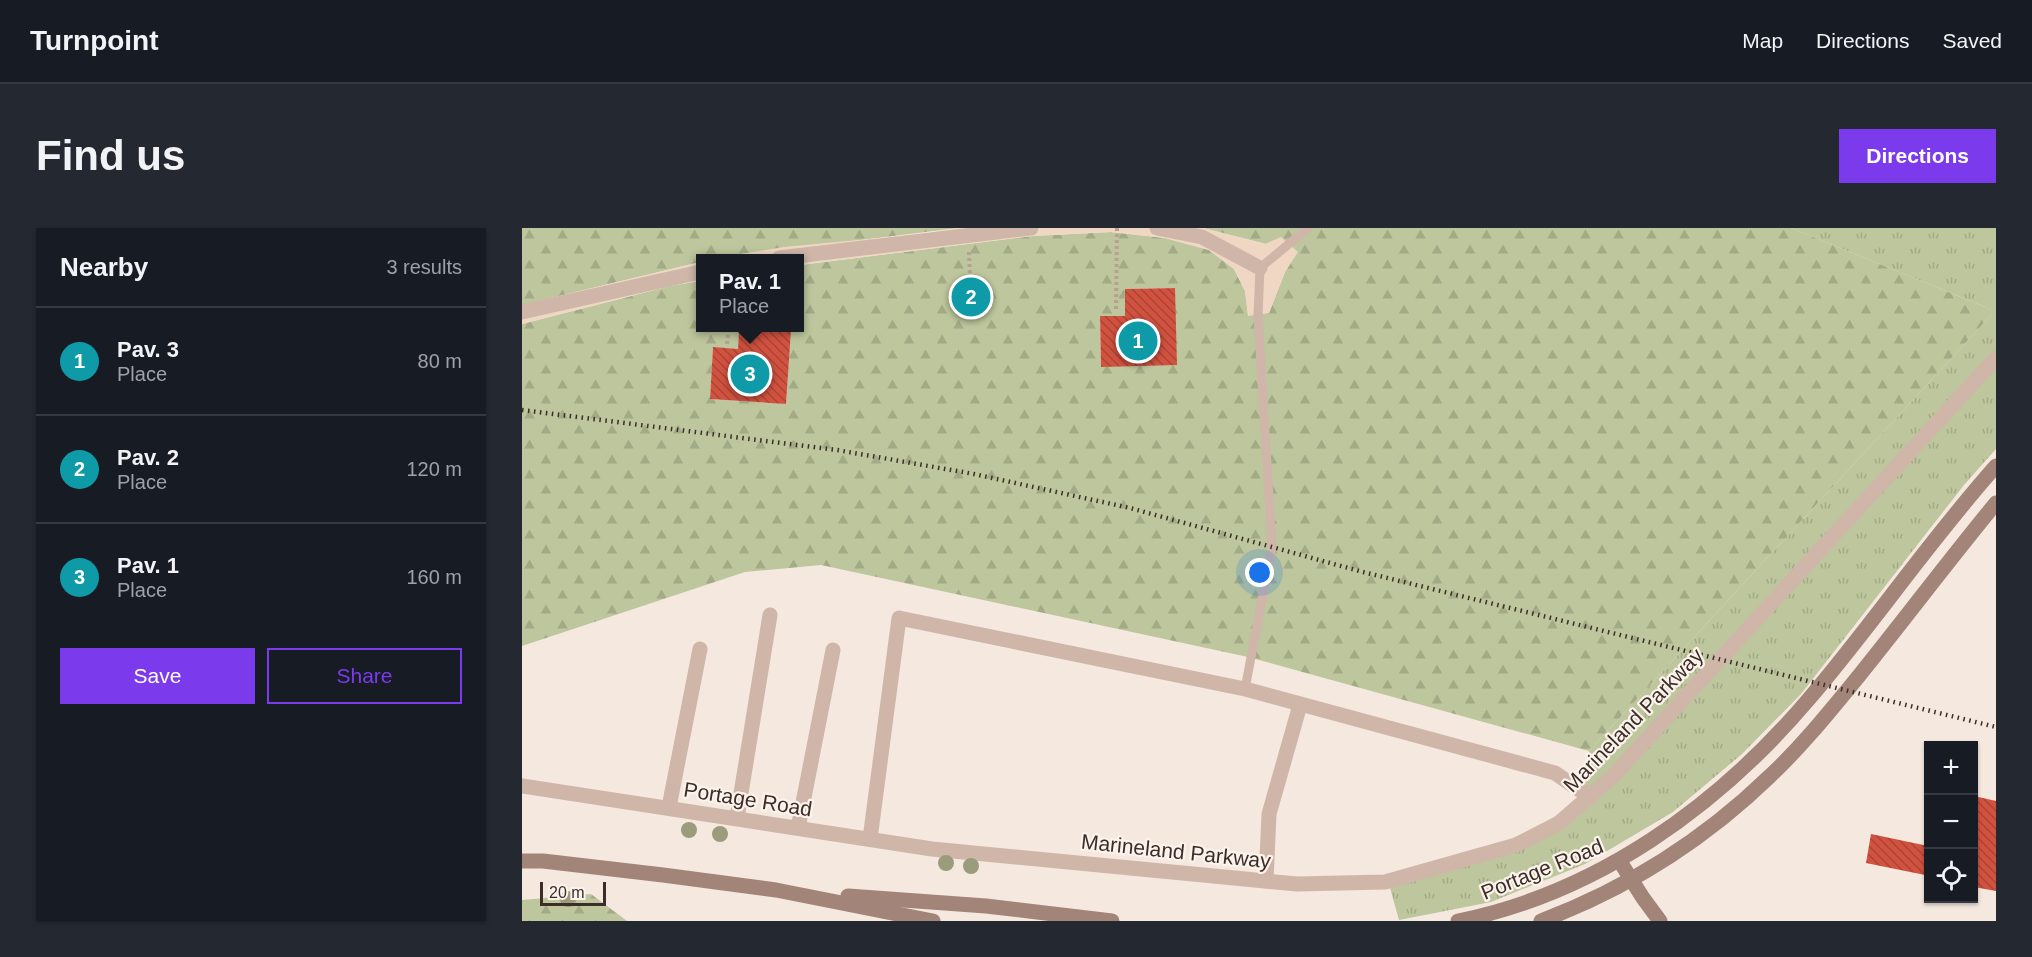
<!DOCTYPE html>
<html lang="en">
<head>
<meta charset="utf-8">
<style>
  body { margin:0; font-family:Helvetica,sans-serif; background:#242831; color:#f1f3f6 }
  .controls { position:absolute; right:18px; bottom:18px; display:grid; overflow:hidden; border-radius:0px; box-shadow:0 2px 4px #0004 }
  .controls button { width:54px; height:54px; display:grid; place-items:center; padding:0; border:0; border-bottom:2px solid #363941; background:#171b24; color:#f1f3f6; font:30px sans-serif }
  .scale { position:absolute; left:18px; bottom:15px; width:66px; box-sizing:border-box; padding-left:6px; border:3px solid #3c2d29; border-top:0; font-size:16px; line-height:21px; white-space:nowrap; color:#3c2d29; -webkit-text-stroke:4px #fcf3ec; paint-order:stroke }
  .you { position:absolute; left:738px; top:345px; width:21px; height:21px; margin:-15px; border:4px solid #fff; border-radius:50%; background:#1a73e8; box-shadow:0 0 0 9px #1a73e833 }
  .badge { display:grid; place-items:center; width:39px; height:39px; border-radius:50%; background:#7c3aed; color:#fff; font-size:20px; font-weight:700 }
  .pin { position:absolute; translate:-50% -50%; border:3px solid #fff; box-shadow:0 2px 6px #0006 }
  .popup { position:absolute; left:174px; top:26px; width:108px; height:78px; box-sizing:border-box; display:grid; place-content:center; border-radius:0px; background:#171b24; filter:drop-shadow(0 2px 4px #0005); font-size:20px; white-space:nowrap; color:#9ea1a6 }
  .popup b { font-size:22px; color:#f1f3f6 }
  .popup::after { content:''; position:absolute; left:50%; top:100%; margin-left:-12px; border:12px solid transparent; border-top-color:#171b24 }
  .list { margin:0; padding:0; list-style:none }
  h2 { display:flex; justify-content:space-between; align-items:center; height:78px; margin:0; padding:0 24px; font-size:26px }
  h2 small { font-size:20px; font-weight:400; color:#9ea1a6 }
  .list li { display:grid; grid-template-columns:39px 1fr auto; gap:18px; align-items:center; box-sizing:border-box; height:108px; padding:0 24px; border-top:2px solid #363941 }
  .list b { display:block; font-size:22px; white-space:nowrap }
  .list p { margin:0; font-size:20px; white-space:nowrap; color:#9ea1a6 }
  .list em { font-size:20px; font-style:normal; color:#9ea1a6 }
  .actions { display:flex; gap:12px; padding:18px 24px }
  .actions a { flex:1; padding:14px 0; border:2px solid #7c3aed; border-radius:0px; text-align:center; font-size:21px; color:#7c3aed }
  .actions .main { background:#7c3aed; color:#fff }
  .icon { flex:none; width:33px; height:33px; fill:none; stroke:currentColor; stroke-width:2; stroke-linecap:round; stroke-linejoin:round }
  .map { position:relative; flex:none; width:1474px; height:693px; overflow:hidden; border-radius:0px }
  header { display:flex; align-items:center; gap:36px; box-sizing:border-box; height:84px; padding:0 30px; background:#171b24; border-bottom:2px solid #363941 }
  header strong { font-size:28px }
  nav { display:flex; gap:33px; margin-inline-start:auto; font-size:21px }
  .intro { display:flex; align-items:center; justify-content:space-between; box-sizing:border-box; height:144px; padding:0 36px }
  h1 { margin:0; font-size:42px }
  .button { padding:15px 27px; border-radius:0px; background:#7c3aed; color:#fff; font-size:21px; font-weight:700 }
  main { display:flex; gap:36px; padding:0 36px }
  aside { flex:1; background:#171b24; border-radius:0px; box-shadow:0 2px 4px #0004 }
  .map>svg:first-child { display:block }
  .grass { fill:url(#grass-tufts) }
  .forest { fill:url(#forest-firs); fill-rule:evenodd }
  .plaza { fill:#efd7c4 }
  .building { fill:url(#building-back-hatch) }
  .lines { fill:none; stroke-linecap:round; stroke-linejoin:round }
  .path { stroke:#bb9f92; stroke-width:4; stroke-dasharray:3 3; stroke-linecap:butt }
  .lane { stroke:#cfb6a9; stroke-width:9 }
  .street { stroke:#cfb6a9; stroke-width:15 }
  .secondary { stroke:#a38479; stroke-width:15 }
  .rail { stroke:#3c2d29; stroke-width:4.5; stroke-dasharray:1.5 4.5; stroke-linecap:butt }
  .tree { fill:#9a9c7b }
  .labels { text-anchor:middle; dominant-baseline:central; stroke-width:4.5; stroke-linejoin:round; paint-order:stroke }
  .street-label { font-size:21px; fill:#3c2d29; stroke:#fcf3ec }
</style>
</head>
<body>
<header>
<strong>Turnpoint</strong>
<nav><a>Map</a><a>Directions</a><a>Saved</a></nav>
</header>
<div class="intro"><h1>Find us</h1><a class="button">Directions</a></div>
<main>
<aside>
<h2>Nearby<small>3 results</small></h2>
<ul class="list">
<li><span class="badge" style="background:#0f9aa8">1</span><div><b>Pav. 3</b><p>Place</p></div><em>80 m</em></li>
<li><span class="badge" style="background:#0f9aa8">2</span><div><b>Pav. 2</b><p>Place</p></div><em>120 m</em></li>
<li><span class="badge" style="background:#0f9aa8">3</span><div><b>Pav. 1</b><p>Place</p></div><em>160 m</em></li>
</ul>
<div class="actions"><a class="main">Save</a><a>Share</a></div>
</aside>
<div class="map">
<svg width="1474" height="693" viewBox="0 0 1474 693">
  <defs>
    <pattern id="grass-tufts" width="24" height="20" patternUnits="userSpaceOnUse" patternTransform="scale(1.5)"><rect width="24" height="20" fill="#bdc69c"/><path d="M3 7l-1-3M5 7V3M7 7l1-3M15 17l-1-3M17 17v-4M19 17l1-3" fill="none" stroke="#a3aa86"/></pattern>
    <pattern id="forest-firs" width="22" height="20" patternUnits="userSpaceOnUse" patternTransform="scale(1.5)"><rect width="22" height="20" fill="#bdc69c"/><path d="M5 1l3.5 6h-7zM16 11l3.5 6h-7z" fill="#a3aa86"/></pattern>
    <pattern id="building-back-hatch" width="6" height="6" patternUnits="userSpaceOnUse" patternTransform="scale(1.5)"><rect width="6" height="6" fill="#d25240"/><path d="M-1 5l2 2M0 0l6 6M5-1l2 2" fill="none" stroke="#ac4436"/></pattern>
  </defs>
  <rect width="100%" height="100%" fill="#f5e8df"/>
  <polygon class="grass" points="1269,0 1474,0 1474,221 1442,257 1279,466 1220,526 1151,584 1063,636 969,674 877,692 867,656 1004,616 1057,588 1067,523 1473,83"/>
  <g class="forest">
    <polygon points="0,0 436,0 193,30 178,30 178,34 0,77"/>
    <path d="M681,0h588l204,83 -406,440 -341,-94 -427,-92 -76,7 -223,74v-322l148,-38 30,-5v47h39l-1,21 -25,-1 -3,51 76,5 4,-75 -23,-1h33v-63l233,-29 78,-4 54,6 44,12 25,19 11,22 3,24 21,-2 16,-41 12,-20zM460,56l1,24 -24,1 -1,-24zM653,60l-74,79 -1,-50 25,-1v-27z"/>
    <polygon points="69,666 105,693 0,693 0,672"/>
  </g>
  <g class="plaza">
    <polygon points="436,0 681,0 743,16 759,9 776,24 763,44 747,85 726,88 723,63 712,41 687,22 643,10 589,4 511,8 278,37 278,30 193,30 262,19 400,6"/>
    <polygon points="178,34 178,53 148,58 0,96 0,77"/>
  </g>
  <g class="building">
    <polygon points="460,56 461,81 436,81 436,57"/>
    <polygon points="653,60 655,137 579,139 578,88 603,88 603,61"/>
    <polygon points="217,100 269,101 264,176 188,171 191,119 216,121"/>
    <polygon points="1452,568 1474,573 1474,663 1452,659"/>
    <polygon points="1349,606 1406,618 1403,647 1344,635"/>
  </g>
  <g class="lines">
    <g class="path">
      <polyline points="447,24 448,50"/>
      <polyline points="594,81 595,0"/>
      <polyline points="205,116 207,100"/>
    </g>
    <polyline class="lane" points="723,461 750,319 736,87 738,40 786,0"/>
    <g class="street">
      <polyline points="635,0 680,9 738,40"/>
      <polyline points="257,30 509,0"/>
      <polyline points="0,84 178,44"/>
      <polyline points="0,558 410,621 775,656 863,654 994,617 1037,595 1092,547 1474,130"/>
      <polyline points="147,579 178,421"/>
      <polyline points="215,590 248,387"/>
      <polyline points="276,600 311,422"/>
      <polyline points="348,611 377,390 723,461 1033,545 1068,569"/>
      <polyline points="744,653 747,586 778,477"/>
    </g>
    <g class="secondary">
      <polyline points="1097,632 1121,670 1138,693"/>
      <polyline points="0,633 21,633 141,647 254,662 411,693"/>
      <polyline points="326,668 464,678 590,693"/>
      <path d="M936,693c139,-28 259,-114 350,-221 65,-76 121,-159 188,-234"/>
      <path d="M1019,693c85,-32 164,-82 229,-145 32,-30 60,-65 88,-99 46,-57 91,-117 138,-174"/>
    </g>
    <polyline class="rail" points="0,182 315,222 452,246 608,280 841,344 1474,499"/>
  </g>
  <g class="tree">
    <circle cx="167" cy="602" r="8"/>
    <circle cx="198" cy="606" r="8"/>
    <circle cx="424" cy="635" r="8"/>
    <circle cx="449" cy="638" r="8"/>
    <circle cx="46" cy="671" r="8"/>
  </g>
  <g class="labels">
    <g class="street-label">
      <text transform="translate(1111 492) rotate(-46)">Marineland Parkway</text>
      <text transform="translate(226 571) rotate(9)">Portage Road</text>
      <text transform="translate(654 623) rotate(6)">Marineland Parkway</text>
      <text transform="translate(1020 641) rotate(-22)">Portage Road</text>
    </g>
  </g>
</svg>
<div class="controls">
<button>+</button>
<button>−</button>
<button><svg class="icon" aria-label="locate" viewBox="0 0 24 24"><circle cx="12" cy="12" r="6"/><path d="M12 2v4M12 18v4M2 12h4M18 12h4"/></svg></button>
</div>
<div class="scale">20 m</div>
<div class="you"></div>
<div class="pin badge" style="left:616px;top:113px;background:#0f9aa8">1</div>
<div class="pin badge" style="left:449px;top:69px;background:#0f9aa8">2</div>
<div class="pin badge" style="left:228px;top:146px;background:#0f9aa8">3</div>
<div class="popup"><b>Pav. 1</b>Place</div>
</div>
</main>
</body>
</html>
